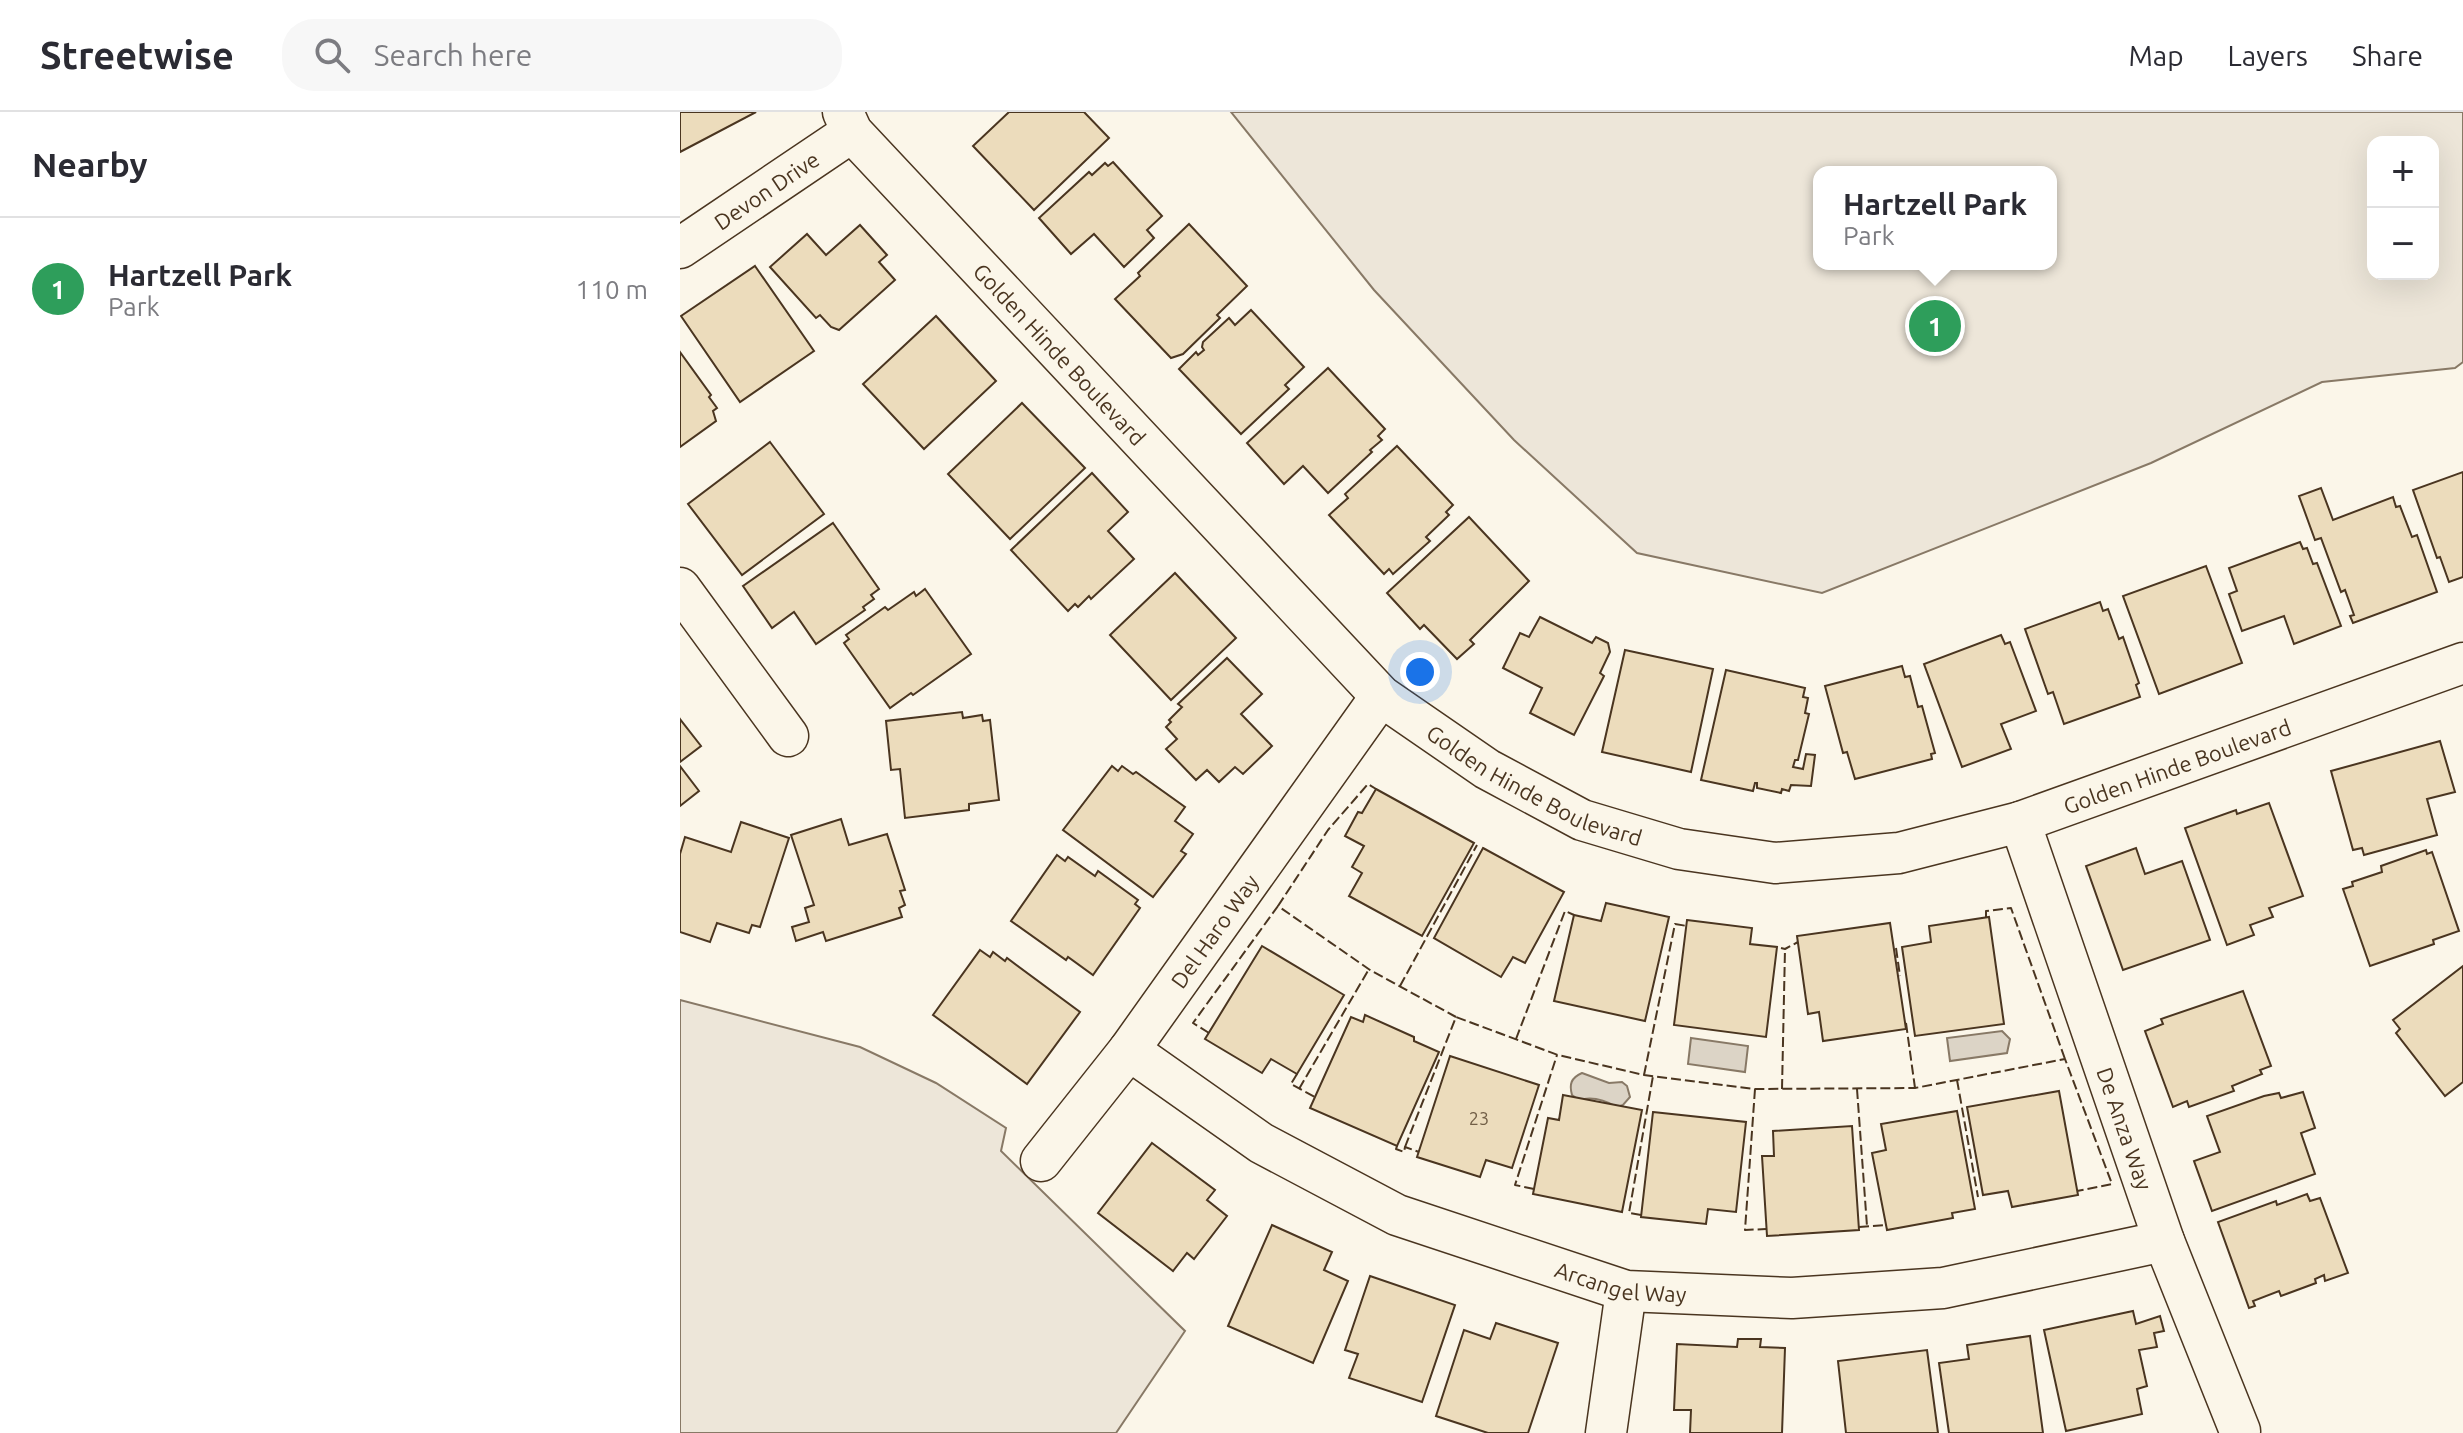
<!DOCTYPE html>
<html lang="en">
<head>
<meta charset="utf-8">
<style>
  body { margin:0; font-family:Ubuntu,sans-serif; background:#f7f7f7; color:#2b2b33 }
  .controls { position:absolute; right:24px; top:24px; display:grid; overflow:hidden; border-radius:16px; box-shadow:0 8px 32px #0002 }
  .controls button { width:72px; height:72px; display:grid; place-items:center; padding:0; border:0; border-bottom:2px solid #e1e1e2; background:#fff; color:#2b2b33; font:40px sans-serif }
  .you { position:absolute; left:740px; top:560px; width:28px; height:28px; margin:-20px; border:6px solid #fff; border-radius:50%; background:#1a73e8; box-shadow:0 0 0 12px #1a73e833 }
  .badge { display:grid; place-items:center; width:52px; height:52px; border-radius:50%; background:#1a73e8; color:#fff; font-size:26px; font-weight:700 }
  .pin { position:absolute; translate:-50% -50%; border:4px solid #fff; box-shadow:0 2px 8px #0006 }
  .popup { position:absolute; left:1133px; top:54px; width:244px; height:104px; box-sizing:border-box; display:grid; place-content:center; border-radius:16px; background:#fff; filter:drop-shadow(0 2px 6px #0005); font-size:26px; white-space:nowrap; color:#7c7c81 }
  .popup b { font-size:30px; color:#2b2b33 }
  .popup::after { content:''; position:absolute; left:50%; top:100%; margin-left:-16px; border:16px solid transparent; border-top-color:#fff }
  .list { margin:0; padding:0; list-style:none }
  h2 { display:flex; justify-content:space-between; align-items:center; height:104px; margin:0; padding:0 32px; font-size:34px }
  h2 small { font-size:26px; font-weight:400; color:#7c7c81 }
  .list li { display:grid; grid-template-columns:52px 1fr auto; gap:24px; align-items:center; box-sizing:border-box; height:144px; padding:0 32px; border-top:2px solid #e1e1e2 }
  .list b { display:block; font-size:30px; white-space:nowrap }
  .list p { margin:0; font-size:26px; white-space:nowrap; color:#7c7c81 }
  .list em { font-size:26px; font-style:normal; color:#7c7c81 }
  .icon { flex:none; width:44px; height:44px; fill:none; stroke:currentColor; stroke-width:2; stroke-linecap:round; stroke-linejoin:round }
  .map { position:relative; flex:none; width:1783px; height:1321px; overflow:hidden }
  header { display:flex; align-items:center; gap:48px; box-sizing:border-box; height:112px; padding:0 40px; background:#fff; border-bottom:2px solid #e1e1e2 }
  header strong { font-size:38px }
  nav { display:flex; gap:44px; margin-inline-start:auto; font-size:28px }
  .search { width:560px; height:72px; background:#f7f7f7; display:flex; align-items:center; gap:20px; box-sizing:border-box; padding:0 28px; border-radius:32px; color:#7c7c81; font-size:30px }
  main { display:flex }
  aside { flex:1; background:#fff }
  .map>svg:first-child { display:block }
  .green { fill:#ede6d9; stroke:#887966; stroke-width:2; fill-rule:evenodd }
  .water { fill:#dcd4c6; stroke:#887966; stroke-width:2 }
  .building { fill:#ecdcbc; stroke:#4a3520; stroke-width:2 }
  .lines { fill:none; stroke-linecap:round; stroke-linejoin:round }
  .minor-casing { stroke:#4a3520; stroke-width:43 }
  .minor { stroke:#fbf6e9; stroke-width:40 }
  .fence { stroke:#4a3520; stroke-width:2; stroke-dasharray:10 4; stroke-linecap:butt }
  .labels { text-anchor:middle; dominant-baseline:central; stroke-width:6; stroke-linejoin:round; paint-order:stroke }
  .number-label { font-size:18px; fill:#725f47 }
  .street-label { font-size:22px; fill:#4a3520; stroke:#fbf6e9 }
</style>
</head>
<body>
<header>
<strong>Streetwise</strong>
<div class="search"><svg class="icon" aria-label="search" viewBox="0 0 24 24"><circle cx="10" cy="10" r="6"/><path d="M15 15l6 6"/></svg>Search here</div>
<nav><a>Map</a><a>Layers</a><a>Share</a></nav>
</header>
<main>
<aside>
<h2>Nearby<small></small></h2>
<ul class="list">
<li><span class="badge" style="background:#2e9e5b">1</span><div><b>Hartzell Park</b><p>Park</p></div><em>110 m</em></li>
</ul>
</aside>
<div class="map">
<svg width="1783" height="1321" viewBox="0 0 1783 1321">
  <rect width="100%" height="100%" fill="#fbf6e9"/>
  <g class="green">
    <path d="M551,0h1232v250l-8,6 -133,14 -171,81 -329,130 -185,-40 -123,-113 -140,-150zM1693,30h60v132h-60zM1139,60h232v92h-232z"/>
    <polygon points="0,888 180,935 256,971 326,1016 321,1039 505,1219 436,1321 0,1321"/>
  </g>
  <g class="water">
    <polygon points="1322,919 1330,927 1327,941 1270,949 1267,926"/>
    <polygon points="1011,926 1068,934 1065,960 1008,952"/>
    <path d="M902,961l27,10 13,-1 5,4 3,11 -7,8 -6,2c-12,-7 -25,-11 -38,-7l-7,-5c-3,-11 -1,-17 10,-22z"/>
  </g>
  <g class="building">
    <polygon points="0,0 76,0 0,40"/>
    <polygon points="329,0 404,0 429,26 354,98 293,34"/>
    <polygon points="433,50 482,104 467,118 474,126 444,155 414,122 391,142 359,106 409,60 412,63 425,51 428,54"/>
    <polygon points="509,112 567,174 537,203 540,206 503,242 491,246 435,187 460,164 458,161"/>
    <polygon points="180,113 207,143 199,150 215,168 159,218 151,215 140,203 136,206 90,155 127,122 146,143"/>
    <polygon points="75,154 134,239 60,290 1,204"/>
    <polygon points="571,198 624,255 605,273 609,277 561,322 499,257 516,240 518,243 524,238 522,235 523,230 549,206 555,213"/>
    <polygon points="256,204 316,269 244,337 183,272"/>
    <polygon points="0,240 31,283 29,285 37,296 33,299 36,309 0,335"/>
    <polygon points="648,256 705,317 698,324 702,328 690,338 692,340 648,381 623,354 604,372 567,331"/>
    <polygon points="342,291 405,356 330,427 268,362"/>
    <polygon points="90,330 144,402 62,463 8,392"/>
    <polygon points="717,334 773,393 766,400 769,403 746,425 750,429 713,462 709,457 704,462 649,403 668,386 665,382"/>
    <polygon points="1783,360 1783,465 1769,470 1760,445 1757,446 1733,378"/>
    <polygon points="412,361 448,400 428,419 454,447 411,487 409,484 398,495 395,492 388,499 331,438"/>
    <polygon points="1641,376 1653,408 1713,385 1716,395 1720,394 1732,425 1737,423 1757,480 1673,511 1670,504 1674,503 1665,478 1661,480 1641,426 1635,428 1619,384"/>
    <polygon points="789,405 849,469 790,528 794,532 777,547 744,513 740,517 707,481"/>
    <polygon points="153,411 199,477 191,483 194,487 183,495 185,498 136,532 114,500 92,516 63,474"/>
    <polygon points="1620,430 1623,437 1627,436 1633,452 1637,451 1661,514 1614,532 1604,504 1562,519 1549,482 1557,479 1549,456"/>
    <polygon points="1526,454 1562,551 1479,582 1443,484"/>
    <polygon points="495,461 556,526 491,588 430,523"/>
    <polygon points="245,477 291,542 233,583 231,581 210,596 164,531 169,527 166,523 205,495 208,498 234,480 236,484"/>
    <polygon points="1420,490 1423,499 1428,497 1439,527 1443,525 1459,571 1456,573 1460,585 1384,612 1373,580 1368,582 1345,517"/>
    <polygon points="860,505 912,531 916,525 928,531 930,540 920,561 924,564 894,623 850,601 862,576 823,556 840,521 849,525"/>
    <polygon points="1321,523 1325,532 1330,530 1356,599 1321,612 1331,637 1282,655 1244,552"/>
    <polygon points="945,538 1033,557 1011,660 922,640"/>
    <polygon points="547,546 582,582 561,602 592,634 563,662 555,655 539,670 527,658 516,668 486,637 497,627 486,615 491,610 489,608 502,595 498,592"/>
    <polygon points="1222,554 1225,565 1230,564 1238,595 1242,594 1255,641 1251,642 1252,647 1175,667 1167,640 1163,641 1145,574"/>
    <polygon points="1046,558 1125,576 1123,585 1128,586 1125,601 1129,602 1118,648 1115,648 1113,655 1123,657 1126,642 1135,643 1131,674 1111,673 1109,679 1102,677 1101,681 1077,676 1077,671 1075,671 1073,679 1021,668"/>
    <polygon points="282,600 283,606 302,603 303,609 310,608 319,688 289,692 289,698 225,706 220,657 211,658 206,609"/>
    <polygon points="0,607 21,634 0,650"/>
    <polygon points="1760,629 1775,680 1747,687 1757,723 1684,743 1682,736 1673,738 1651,659"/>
    <polygon points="0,654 19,679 0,694"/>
    <polygon points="432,654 438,659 442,654 453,662 456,660 505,695 495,709 513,722 501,739 506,742 473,785 383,718"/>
    <polygon points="696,677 794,731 742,824 669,784 682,761 672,755 684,734 665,724 678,700 682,701"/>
    <polygon points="1589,691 1623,784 1589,796 1593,805 1570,813 1574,823 1547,833 1505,716 1556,698 1557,702"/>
    <polygon points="161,707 169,733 207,722 225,778 220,779 225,793 219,796 222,805 146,829 143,820 116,829 112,815 129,810 125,796 134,793 111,723"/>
    <polygon points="61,710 109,726 80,815 72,813 69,821 37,811 30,830 0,820 0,742 5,725 51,740"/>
    <polygon points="803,736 884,780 845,851 833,845 821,865 754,826"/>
    <polygon points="1456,736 1465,762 1502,749 1530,828 1443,858 1406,754"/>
    <polygon points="1746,738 1747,742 1752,740 1779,819 1753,828 1754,832 1690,854 1663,777 1673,774 1672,770 1702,760 1701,754"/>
    <polygon points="377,743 385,749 388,745 415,764 418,759 458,788 455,792 460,796 413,863 388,845 386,848 331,809"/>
    <polygon points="926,791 989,805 965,909 874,889 894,803 921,809"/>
    <polygon points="1309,805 1324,912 1235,924 1222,835 1251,830 1249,814"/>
    <polygon points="1007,808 1072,816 1070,832 1097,835 1086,925 994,913"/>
    <polygon points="1210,811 1226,917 1143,929 1139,900 1128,902 1117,824"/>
    <polygon points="582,834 664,883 617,962 591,947 582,961 525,927"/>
    <polygon points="300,838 310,845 313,840 325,849 327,846 400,900 347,972 253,903"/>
    <polygon points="1783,854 1783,970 1765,984 1716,921 1720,917 1713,908"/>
    <polygon points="1563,879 1591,954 1580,958 1582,962 1552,974 1554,979 1509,995 1507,989 1493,995 1465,919 1483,912 1481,907"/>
    <polygon points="685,903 734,925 734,929 759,940 717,1034 630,996 671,905 683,910"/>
    <polygon points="770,944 859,973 832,1056 806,1048 800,1065 737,1045"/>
    <polygon points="1379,979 1398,1083 1332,1095 1328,1079 1303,1083 1287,995"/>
    <polygon points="1623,980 1635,1016 1621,1021 1635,1062 1532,1099 1514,1049 1540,1040 1527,1004 1584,984 1599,981 1601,986"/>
    <polygon points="883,983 962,998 942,1100 853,1082 868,1006 879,1008"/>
    <polygon points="1277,999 1295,1097 1272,1101 1273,1106 1207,1118 1192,1041 1206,1038 1201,1012"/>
    <polygon points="973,1000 1066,1010 1056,1100 1028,1097 1026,1112 961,1105"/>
    <polygon points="1172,1014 1179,1118 1087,1124 1082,1044 1094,1044 1093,1019"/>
    <polygon points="472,1031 535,1078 527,1088 547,1104 514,1147 507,1141 493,1159 418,1101"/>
    <polygon points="1627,1082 1630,1089 1640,1086 1668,1161 1645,1169 1644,1163 1635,1167 1636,1171 1601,1184 1599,1179 1573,1189 1575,1194 1569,1196 1538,1110 1596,1089 1597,1093"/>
    <polygon points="592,1113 652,1140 644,1158 668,1169 633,1251 548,1214"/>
    <polygon points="690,1164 775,1193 742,1290 669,1266 678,1242 665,1238"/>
    <polygon points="1453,1199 1456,1212 1480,1204 1484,1219 1474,1221 1477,1235 1459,1238 1467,1274 1457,1277 1462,1302 1386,1319 1364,1218"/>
    <polygon points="816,1211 878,1231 848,1321 808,1321 756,1304 784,1218 810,1227"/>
    <polygon points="1350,1224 1363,1321 1269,1321 1259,1251 1289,1247 1287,1233"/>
    <polygon points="1058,1227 1081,1227 1080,1235 1105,1236 1102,1321 1010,1321 1011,1298 994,1298 997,1232 1057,1235"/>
    <polygon points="1247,1238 1258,1321 1166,1321 1158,1249"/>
  </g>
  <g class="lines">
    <g class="minor-casing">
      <g id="minor">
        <path id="s1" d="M163,0l9,20 529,564 106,73 95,51 97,29 96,14 124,-10 121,-31 443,-159"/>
        <path id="s2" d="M0,136l172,-116"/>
        <polyline points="0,476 108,624"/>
        <path id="s3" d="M1340,710l144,419 76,190"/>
        <path id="s4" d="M449,938l132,93 136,72 229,76 166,7 151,-10 221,-47"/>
        <path id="s5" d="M361,1049l88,-111 252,-354"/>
        <polyline points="926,1321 946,1179"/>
      </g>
    </g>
    <use href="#minor" class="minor"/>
    <g class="fence">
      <polyline points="598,794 648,718 688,672 696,677"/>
      <polyline points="1306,806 1306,799 1331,796 1385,947"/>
      <polyline points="1101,836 1105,837 1118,830"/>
      <polyline points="1216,836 1220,864"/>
      <polyline points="720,874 797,733"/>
      <polyline points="1226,911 1235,976"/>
      <polyline points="529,921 513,911 598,794 690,858 776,905"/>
      <polyline points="836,927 885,799 894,803"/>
      <polyline points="617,962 611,972 635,985"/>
      <polyline points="964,963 995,812 1007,814"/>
      <polyline points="1277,968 1298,1085"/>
      <polyline points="619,977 689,857"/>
      <polyline points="1075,977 1065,1118 1086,1117"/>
      <polyline points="1102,977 1105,837"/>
      <polyline points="1177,977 1187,1114"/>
      <polyline points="717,1034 716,1037 724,1040 725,1035 739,1040"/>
      <polyline points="725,1035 776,905 878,943 964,963 1075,977 1235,976 1385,947 1432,1072 1397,1079"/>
      <polyline points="854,1077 835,1073 877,943"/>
      <polyline points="961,1103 949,1101 973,964"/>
      <polyline points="1179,1115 1206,1113"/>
    </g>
  </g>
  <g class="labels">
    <g class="number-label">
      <text x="799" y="1006">23</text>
    </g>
    <g class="street-label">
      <text stroke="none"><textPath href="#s2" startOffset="104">Devon Drive</textPath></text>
      <text stroke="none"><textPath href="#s1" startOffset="326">Golden Hinde Boulevard</textPath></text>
      <text stroke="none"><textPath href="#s1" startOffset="1646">Golden Hinde Boulevard</textPath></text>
      <text stroke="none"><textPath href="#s1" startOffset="974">Golden Hinde Boulevard</textPath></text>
      <text stroke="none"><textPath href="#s5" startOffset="288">Del Haro Way</textPath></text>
      <text stroke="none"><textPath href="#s3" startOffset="324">De Anza Way</textPath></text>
      <text stroke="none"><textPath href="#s4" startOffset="550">Arcangel Way</textPath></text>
    </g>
  </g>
</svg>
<div class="controls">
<button>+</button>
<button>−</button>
</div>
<div class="you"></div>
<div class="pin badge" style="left:1255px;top:214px;background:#2e9e5b">1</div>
<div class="popup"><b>Hartzell Park</b>Park</div>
</div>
</main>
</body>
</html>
